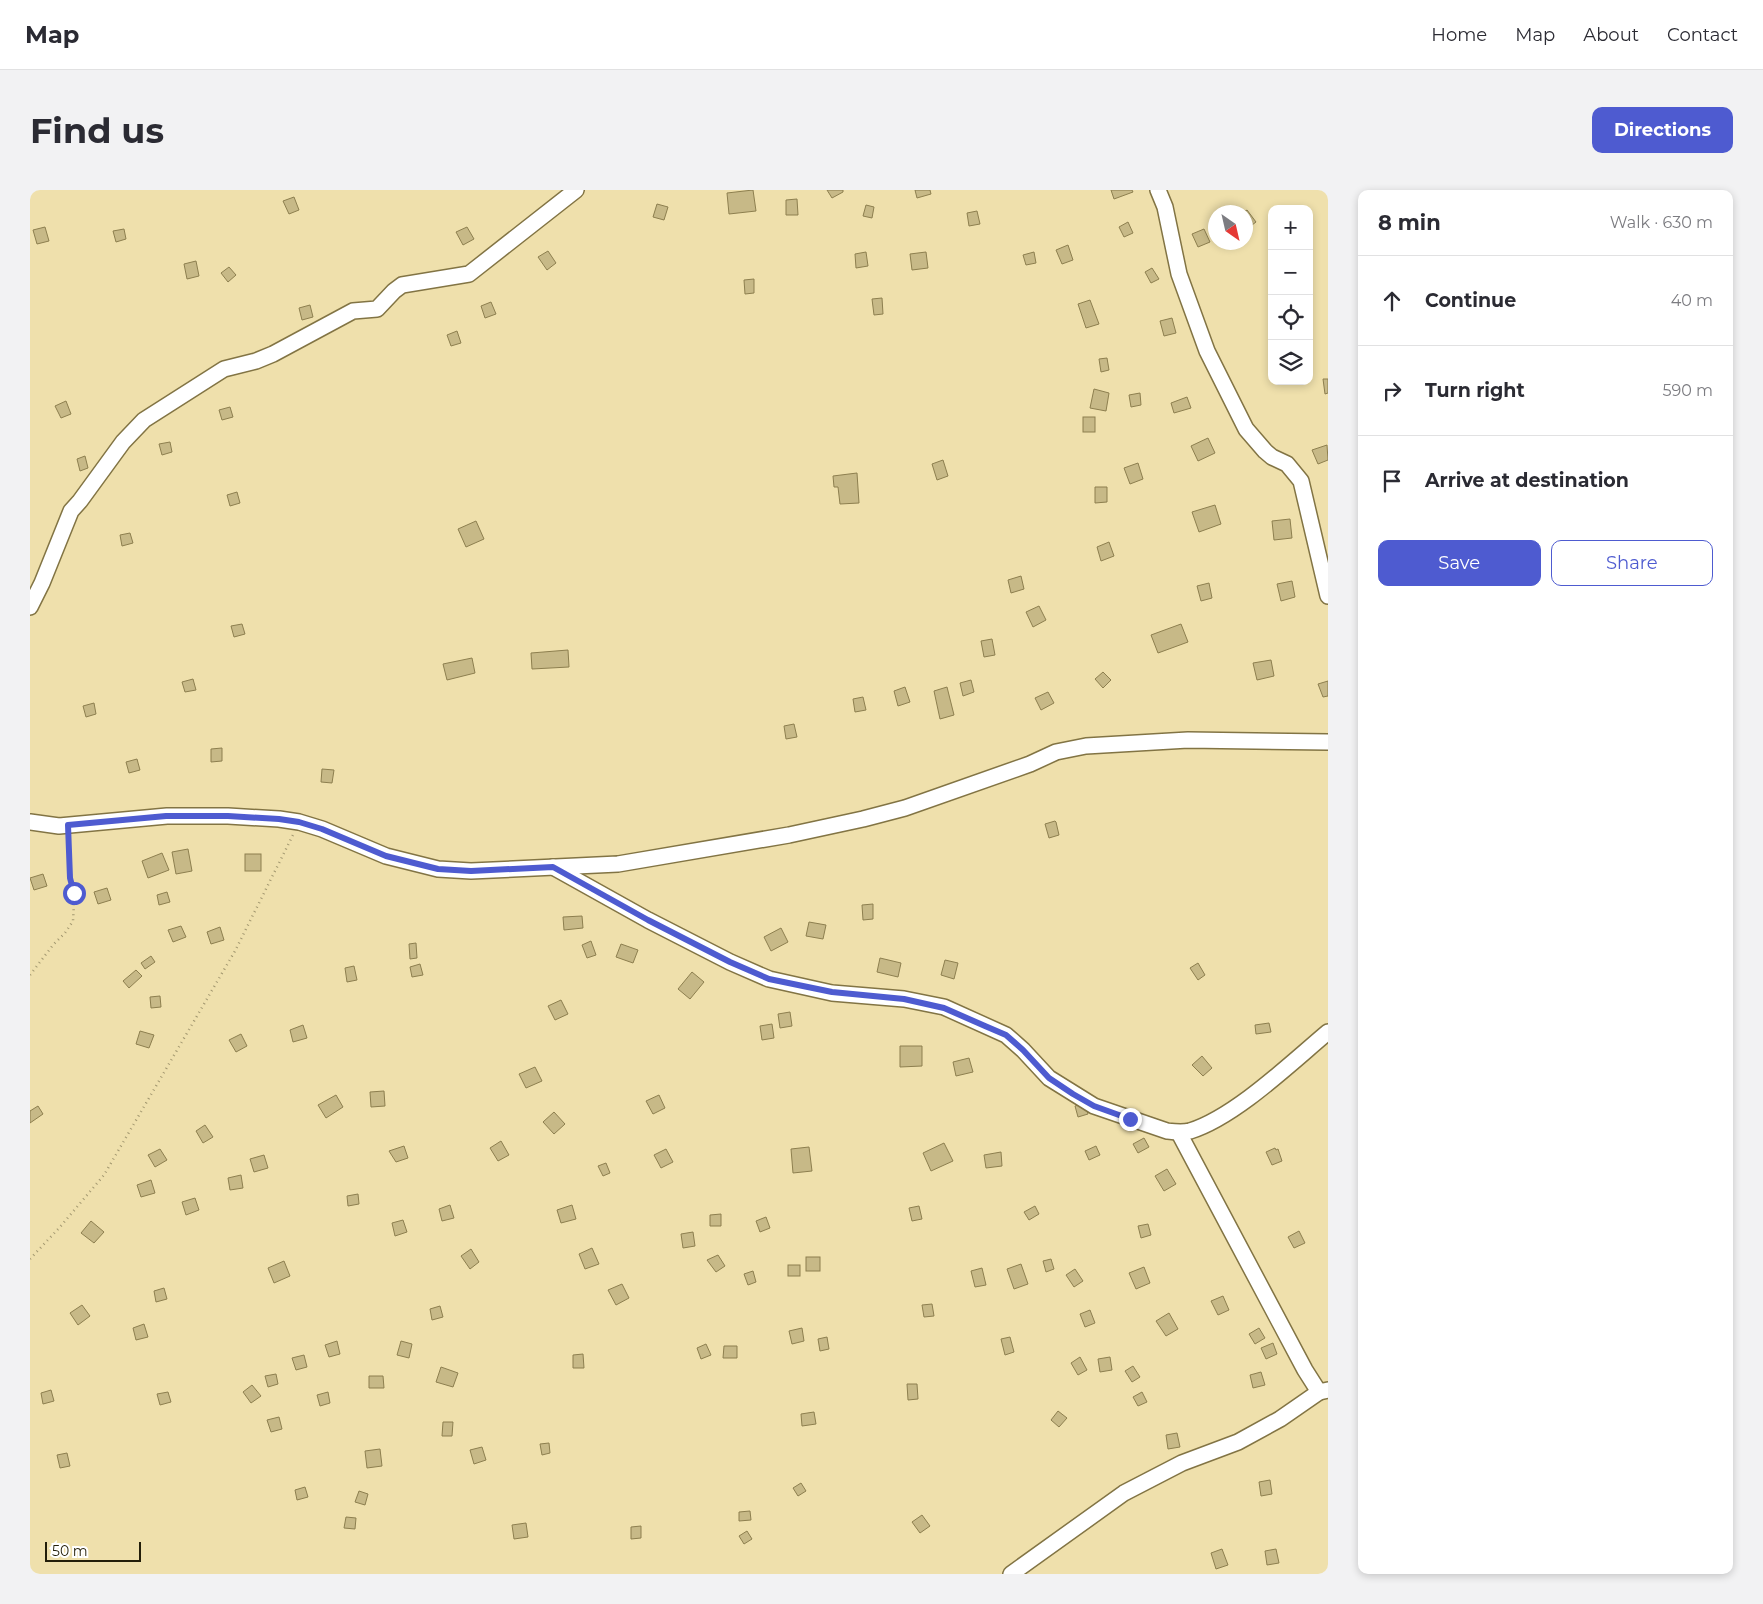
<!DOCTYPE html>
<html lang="en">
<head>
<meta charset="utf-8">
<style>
  body { margin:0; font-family:Montserrat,sans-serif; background:#f2f2f3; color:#2b2b33 }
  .controls { position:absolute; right:15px; top:15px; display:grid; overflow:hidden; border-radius:10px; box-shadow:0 2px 8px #0003 }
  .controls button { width:45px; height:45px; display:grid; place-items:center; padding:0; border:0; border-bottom:1px solid #e1e1e2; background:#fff; color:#2b2b33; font:25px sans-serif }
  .compass { position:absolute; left:1178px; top:15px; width:45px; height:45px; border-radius:50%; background:#fff; box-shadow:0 2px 8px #0003; rotate:146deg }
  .scale { position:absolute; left:15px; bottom:12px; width:96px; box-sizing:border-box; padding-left:5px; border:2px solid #231e09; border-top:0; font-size:14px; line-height:18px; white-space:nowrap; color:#231e09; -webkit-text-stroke:4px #fff; paint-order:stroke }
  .stop { position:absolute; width:15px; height:15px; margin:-11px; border:4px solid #4e5bd0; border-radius:50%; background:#fff }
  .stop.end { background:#4e5bd0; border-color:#fff; box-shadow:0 1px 5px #0008 }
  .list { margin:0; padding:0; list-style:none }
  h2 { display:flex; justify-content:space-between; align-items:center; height:65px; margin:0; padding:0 20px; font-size:21px }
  h2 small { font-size:16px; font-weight:400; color:#7c7c81 }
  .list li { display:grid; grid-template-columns:32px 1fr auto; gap:15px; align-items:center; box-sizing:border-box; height:90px; padding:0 20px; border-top:1px solid #e1e1e2 }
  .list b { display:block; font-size:19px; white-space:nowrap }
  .list em { font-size:16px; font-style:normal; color:#7c7c81 }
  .actions { display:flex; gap:10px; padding:15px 20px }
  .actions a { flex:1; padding:11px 0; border:1px solid #4e5bd0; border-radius:10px; text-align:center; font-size:18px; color:#4e5bd0 }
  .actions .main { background:#4e5bd0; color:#fff }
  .icon { flex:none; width:28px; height:28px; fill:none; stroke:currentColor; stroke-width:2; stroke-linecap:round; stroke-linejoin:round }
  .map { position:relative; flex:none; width:1298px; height:1384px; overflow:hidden; border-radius:10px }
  header { display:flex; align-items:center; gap:30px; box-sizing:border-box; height:70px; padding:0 25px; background:#fff; border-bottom:1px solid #e1e1e2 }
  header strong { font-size:24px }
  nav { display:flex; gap:28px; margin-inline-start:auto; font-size:18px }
  .intro { display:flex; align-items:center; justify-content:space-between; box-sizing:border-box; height:120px; padding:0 30px }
  h1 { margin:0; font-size:35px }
  .button { padding:12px 22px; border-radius:10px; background:#4e5bd0; color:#fff; font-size:18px; font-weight:700 }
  main { display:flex; gap:30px; padding:0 30px }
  aside { flex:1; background:#fff; border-radius:10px; box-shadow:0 2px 8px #0003 }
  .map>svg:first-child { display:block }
  .building { fill:#c7b987; stroke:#8d7f4f }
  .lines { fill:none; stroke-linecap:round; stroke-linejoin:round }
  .street-casing { stroke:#827444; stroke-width:18 }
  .path { stroke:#a39870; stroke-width:2.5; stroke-dasharray:1 4; stroke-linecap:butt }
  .street { stroke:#fff; stroke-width:15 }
  .route { stroke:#4e5bd0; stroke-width:6 }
</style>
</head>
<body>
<header>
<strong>Map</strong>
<nav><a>Home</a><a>Map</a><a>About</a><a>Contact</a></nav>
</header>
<div class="intro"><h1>Find us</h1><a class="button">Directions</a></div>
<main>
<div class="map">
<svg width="1298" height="1384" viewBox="0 0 1298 1384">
  <rect width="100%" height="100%" fill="#efe0ac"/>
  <g class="building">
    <polygon points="723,0 726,21 699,24 697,3"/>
    <polygon points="797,0 813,0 813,2 802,8"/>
    <polygon points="885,0 900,0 901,4 887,8"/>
    <polygon points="1081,0 1102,0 1103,2 1084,9"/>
    <polygon points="264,7 269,20 259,24 253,11"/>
    <polygon points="767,9 768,25 756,25 756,10"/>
    <polygon points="627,14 638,17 634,30 623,27"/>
    <polygon points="836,15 844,17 842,28 833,26"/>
    <polygon points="1217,20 1226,32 1218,38 1216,34 1216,22 1214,22"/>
    <polygon points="947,21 950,34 939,36 937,23"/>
    <polygon points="1098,32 1103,43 1094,47 1089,37"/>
    <polygon points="15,37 19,51 7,54 3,40"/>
    <polygon points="437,37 444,49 433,55 426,42"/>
    <polygon points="94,39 96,49 86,52 83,41"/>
    <polygon points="1174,39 1180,52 1168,57 1162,44"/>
    <polygon points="1038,55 1043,70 1032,74 1026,60"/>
    <polygon points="518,61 526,73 517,80 508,67"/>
    <polygon points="836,62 838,76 826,78 825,64"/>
    <polygon points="896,62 898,78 882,80 880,64"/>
    <polygon points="1004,62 1006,73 996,75 993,65"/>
    <polygon points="166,71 169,86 157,89 154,74"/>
    <polygon points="199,77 206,85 198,92 191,83"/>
    <polygon points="1122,78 1129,89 1121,93 1115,82"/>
    <polygon points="724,89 724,103 715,104 714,90"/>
    <polygon points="852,108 853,124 844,125 842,109"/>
    <polygon points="1060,110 1069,134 1056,138 1048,114"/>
    <polygon points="461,112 466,124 455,128 451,116"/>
    <polygon points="280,115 283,127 272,130 269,118"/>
    <polygon points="1142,128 1146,143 1134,146 1130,131"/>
    <polygon points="427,141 431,153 421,156 417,145"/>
    <polygon points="1077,168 1079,180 1071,182 1069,169"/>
    <polygon points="1293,189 1298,189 1298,203 1295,204"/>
    <polygon points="1064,199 1079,203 1076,221 1060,218"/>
    <polygon points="1110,203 1111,215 1101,217 1099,205"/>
    <polygon points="1157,207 1161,218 1144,223 1141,213"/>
    <polygon points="36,211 41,224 31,228 25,216"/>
    <polygon points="200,217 203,227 192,230 189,220"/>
    <rect x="1053" y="227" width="12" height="15"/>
    <polygon points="1178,248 1185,263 1168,271 1161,256"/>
    <polygon points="140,252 142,262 132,265 129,254"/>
    <polygon points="1297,255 1298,270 1288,274 1282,260"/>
    <polygon points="55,266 58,278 50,281 47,269"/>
    <polygon points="913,270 918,286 907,290 902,274"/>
    <polygon points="1108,273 1113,289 1100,294 1094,278"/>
    <polygon points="827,283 829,313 810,314 808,297 804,297 803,286"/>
    <polygon points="1065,297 1077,297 1077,312 1065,313"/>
    <polygon points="207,302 210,313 200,316 197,305"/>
    <polygon points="1185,315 1191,334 1169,342 1162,322"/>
    <polygon points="1260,329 1262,348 1244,350 1242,331"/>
    <polygon points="446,331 454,349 436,357 428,339"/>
    <polygon points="100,343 103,353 92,356 90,345"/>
    <polygon points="1079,352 1084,366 1071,371 1067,357"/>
    <polygon points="991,386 994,399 981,403 978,390"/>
    <polygon points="1262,391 1265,407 1251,411 1247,394"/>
    <polygon points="1179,393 1182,408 1171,411 1167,396"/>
    <polygon points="1009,416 1016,430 1003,437 996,422"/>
    <polygon points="212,434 215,444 204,447 201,436"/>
    <polygon points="1151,434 1158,452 1128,463 1121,445"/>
    <polygon points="962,449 965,465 954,467 951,451"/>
    <polygon points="538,460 539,477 502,479 501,463"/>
    <polygon points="442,468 445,483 417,490 413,474"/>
    <polygon points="1241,470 1244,486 1227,490 1223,473"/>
    <polygon points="1073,482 1081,490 1073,498 1065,489"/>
    <polygon points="163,489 166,500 155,502 152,492"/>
    <polygon points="941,490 944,502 933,506 930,493"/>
    <polygon points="1298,491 1298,506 1293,507 1288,494"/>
    <polygon points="875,497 880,512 868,516 864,501"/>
    <polygon points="917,497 924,525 910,529 904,501"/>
    <polygon points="1018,502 1024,513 1011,520 1005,508"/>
    <polygon points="833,507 836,520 825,522 823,509"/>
    <polygon points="64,513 66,524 56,527 53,516"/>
    <polygon points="764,534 767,547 756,549 754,536"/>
    <polygon points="192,558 192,571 181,572 181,559"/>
    <polygon points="107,569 110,580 99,583 96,572"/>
    <polygon points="292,579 304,580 302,593 291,592"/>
    <polygon points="1025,631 1026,632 1029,645 1019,648 1015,634"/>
    <polygon points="158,659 162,681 146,684 142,662"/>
    <polygon points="132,663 139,680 118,688 112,671"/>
    <rect x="215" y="664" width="16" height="17"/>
    <polygon points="13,684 17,696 4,700 0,688"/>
    <polygon points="77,698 81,710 68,714 64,702"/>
    <polygon points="137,702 140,712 129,715 127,705"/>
    <polygon points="843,714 843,729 833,730 832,715"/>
    <polygon points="552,726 553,738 534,740 533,727"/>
    <polygon points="779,732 796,735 793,749 776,746"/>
    <polygon points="151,736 156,747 143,752 138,740"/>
    <polygon points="190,737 194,750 181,754 177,742"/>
    <polygon points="751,738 758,752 741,761 734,747"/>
    <polygon points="561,751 566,765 557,768 552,755"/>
    <polygon points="386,753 387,768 380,769 379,754"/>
    <polygon points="591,754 608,760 603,773 586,767"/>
    <polygon points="121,766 125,772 115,779 111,773"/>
    <polygon points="850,768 871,773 868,787 847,782"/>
    <polygon points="915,770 928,773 924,789 911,785"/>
    <polygon points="1168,773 1175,785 1168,790 1160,778"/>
    <polygon points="390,774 393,785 382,787 380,777"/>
    <polygon points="324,776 327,790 317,792 315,778"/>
    <polygon points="106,780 112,786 99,798 93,791"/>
    <polygon points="662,782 674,792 660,809 648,799"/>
    <polygon points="130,806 131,817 121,818 120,807"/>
    <polygon points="531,810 538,824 525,830 518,816"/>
    <polygon points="760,822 762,836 750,838 748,824"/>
    <polygon points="1239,833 1241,842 1226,844 1225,835"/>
    <polygon points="742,834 744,848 732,850 730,836"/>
    <polygon points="273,835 277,848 263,852 260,840"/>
    <polygon points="110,841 124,845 119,858 106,854"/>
    <polygon points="211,844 217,856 206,862 199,850"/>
    <polygon points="870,856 892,856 892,876 870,877"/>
    <polygon points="1172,866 1182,878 1173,886 1162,875"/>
    <polygon points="939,868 943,882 926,886 923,872"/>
    <polygon points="505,877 512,891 496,898 489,884"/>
    <polygon points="354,901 355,916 341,917 340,902"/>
    <polygon points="306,905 313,917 296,928 288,915"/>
    <polygon points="629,905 635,918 623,924 616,911"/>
    <polygon points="1055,913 1058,924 1048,927 1045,916"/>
    <polygon points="8,916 13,924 0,933 0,921"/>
    <polygon points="524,922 535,934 524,944 513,932"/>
    <polygon points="175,935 183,947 173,953 166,941"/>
    <polygon points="1114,948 1119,957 1108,963 1103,954"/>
    <polygon points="471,951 479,965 468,971 460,958"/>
    <polygon points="914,953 923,971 901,981 893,963"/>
    <polygon points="374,956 378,968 366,972 359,961"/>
    <polygon points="1066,956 1070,965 1059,970 1055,961"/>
    <polygon points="779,957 782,981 763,983 761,959"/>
    <polygon points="1245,958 1246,960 1248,959 1252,971 1242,975 1236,962"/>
    <polygon points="130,959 137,970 125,977 118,965"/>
    <polygon points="636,959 643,972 631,978 624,965"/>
    <polygon points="971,962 972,976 956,978 954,965"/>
    <polygon points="234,965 238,978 224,982 220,969"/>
    <polygon points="576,973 580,983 573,986 568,976"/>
    <polygon points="1137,979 1146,994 1134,1001 1125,986"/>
    <polygon points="211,985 213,998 200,1000 198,988"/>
    <polygon points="121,990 125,1003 111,1007 107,995"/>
    <polygon points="328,1004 329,1014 318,1016 317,1006"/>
    <polygon points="165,1008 169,1020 156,1025 152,1012"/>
    <polygon points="420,1015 424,1028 412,1031 409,1019"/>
    <polygon points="542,1015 546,1029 531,1033 527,1020"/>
    <polygon points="889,1016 892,1029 882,1031 879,1018"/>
    <polygon points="1005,1016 1009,1024 999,1030 994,1022"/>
    <polygon points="691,1024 691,1036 680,1036 680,1025"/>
    <polygon points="736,1027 740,1038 730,1042 726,1031"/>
    <polygon points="373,1030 377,1042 365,1046 362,1033"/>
    <polygon points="61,1031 74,1042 64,1053 51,1043"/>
    <polygon points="1118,1034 1121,1045 1111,1048 1108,1036"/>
    <polygon points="1269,1041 1275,1053 1264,1058 1258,1047"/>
    <polygon points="663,1042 665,1056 653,1058 651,1044"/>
    <polygon points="562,1058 569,1074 555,1079 549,1064"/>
    <polygon points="441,1059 449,1072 440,1079 431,1066"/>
    <polygon points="688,1065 695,1076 686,1082 677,1070"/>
    <rect x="776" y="1067" width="14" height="14"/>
    <polygon points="1021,1069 1024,1079 1016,1082 1013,1071"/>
    <polygon points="254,1071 260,1086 244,1093 238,1078"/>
    <polygon points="991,1074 998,1094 984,1099 977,1079"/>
    <rect x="758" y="1075" width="12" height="11"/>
    <polygon points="1114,1077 1120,1093 1106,1099 1099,1083"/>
    <polygon points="952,1078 956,1095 945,1097 941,1081"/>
    <polygon points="1045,1079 1053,1091 1044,1097 1036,1085"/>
    <polygon points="723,1081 726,1092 718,1095 714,1084"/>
    <polygon points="592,1094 599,1108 586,1115 578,1100"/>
    <polygon points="134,1098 137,1109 126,1112 124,1101"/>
    <polygon points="1193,1106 1199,1120 1188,1125 1181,1111"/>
    <polygon points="902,1114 904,1126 894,1127 892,1115"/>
    <polygon points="52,1115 60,1126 48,1135 40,1123"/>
    <polygon points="410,1116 413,1127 402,1130 400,1119"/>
    <polygon points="1060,1120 1065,1133 1055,1137 1050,1124"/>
    <polygon points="1139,1123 1148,1139 1136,1146 1126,1131"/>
    <polygon points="114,1134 118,1147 106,1150 103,1138"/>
    <polygon points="772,1138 774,1151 762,1154 759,1141"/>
    <polygon points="1229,1138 1235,1148 1225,1154 1219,1144"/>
    <polygon points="797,1147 799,1159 790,1161 788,1149"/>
    <polygon points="980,1147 984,1162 975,1165 971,1149"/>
    <polygon points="307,1151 310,1164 299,1167 295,1155"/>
    <polygon points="371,1151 382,1154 379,1168 367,1165"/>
    <polygon points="1243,1153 1247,1164 1236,1169 1231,1158"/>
    <polygon points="676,1154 681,1165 671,1169 667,1158"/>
    <polygon points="694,1156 707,1156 707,1168 693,1168"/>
    <polygon points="553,1164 554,1178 543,1178 543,1165"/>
    <polygon points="274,1165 277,1177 266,1180 262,1168"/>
    <polygon points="1050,1167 1057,1180 1048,1185 1041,1173"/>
    <polygon points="1080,1167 1082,1180 1070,1182 1068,1169"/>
    <polygon points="1103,1176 1110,1187 1102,1192 1095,1181"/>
    <polygon points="411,1177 428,1183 423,1197 406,1192"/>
    <polygon points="1231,1182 1235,1195 1223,1198 1220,1185"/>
    <polygon points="246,1184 248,1194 238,1197 235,1186"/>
    <polygon points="339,1186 353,1186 354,1198 339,1198"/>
    <polygon points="877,1194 887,1194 888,1209 878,1210"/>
    <polygon points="222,1195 231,1206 221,1213 213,1202"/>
    <polygon points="21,1200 24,1211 13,1214 11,1203"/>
    <polygon points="138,1202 141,1212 130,1215 127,1204"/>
    <polygon points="298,1202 300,1213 290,1216 287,1205"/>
    <polygon points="1112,1202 1117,1212 1108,1216 1103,1207"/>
    <polygon points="1028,1221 1037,1228 1029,1237 1021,1230"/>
    <polygon points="784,1222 786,1234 772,1236 771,1224"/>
    <polygon points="249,1227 252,1239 241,1242 237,1230"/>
    <polygon points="413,1232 423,1232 422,1246 412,1246"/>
    <polygon points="1147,1243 1150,1257 1138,1259 1136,1245"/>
    <polygon points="519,1253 520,1263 512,1265 510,1254"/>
    <polygon points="452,1257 456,1270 444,1274 440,1260"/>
    <polygon points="350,1259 352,1276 337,1278 335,1261"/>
    <polygon points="37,1263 40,1276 30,1278 27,1265"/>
    <polygon points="1240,1290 1242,1304 1231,1306 1229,1292"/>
    <polygon points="771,1293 776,1301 768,1306 763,1298"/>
    <polygon points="275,1297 278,1307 267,1310 265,1300"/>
    <polygon points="329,1301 338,1304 335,1315 325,1312"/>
    <polygon points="720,1321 721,1330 709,1331 709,1322"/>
    <polygon points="892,1325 900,1336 890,1343 882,1332"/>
    <polygon points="316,1327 326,1328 325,1339 314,1338"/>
    <polygon points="496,1333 498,1347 484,1349 482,1335"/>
    <polygon points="611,1336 611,1348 601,1349 601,1337"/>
    <polygon points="717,1341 722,1349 714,1354 709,1346"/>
    <polygon points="1192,1359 1198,1375 1186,1379 1181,1363"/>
    <polygon points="1246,1359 1249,1373 1237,1375 1235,1361"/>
  </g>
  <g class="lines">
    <g class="street-casing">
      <g id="street">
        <polyline points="1128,0 1135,17 1149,84 1177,161 1216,239 1235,261 1242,267 1257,274 1271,291 1298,406"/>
        <polyline points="0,417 12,393 41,321 50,311 93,252 114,230 194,179 226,171 243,164 323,121 347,119 364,101 372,95 439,84 546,0"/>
        <polyline points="0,632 29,636 137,626 198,626 249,629 269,632 292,639 356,666 408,679 441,681 588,674 759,645 833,629 875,618 1000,574 1026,562 1056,556 1158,550 1298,552"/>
        <path d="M523,677l95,53 82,42 39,17 63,14 72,6 40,8 62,28 17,15 26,28 45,28 73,25c8,1 15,2 23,0 45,-14 101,-68 138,-99"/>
        <polyline points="1149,943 1275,1180 1289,1202 1298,1200"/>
        <polyline points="981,1384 1094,1303 1152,1273 1208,1252 1250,1229 1289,1202"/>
      </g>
    </g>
    <g class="path">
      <polyline points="0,785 23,755 35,743 43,731 44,713 41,687 39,649"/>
      <polyline points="0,1069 30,1037 74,985 205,761 263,645"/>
    </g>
    <use href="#street" class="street"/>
  </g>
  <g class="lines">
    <polyline class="route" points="44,703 40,688 38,635 136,626 198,626 249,629 269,632 292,639 356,666 408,679 441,681 523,677 618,730 700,772 739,789 802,802 874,809 914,818 955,836 976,845 993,860 1019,888 1043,904 1064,916 1100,929"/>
  </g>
</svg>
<div class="controls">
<button>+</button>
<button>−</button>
<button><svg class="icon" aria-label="locate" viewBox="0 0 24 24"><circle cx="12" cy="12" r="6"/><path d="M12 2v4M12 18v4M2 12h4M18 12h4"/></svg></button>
<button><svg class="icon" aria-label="layers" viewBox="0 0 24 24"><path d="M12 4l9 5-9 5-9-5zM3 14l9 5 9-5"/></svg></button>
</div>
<svg class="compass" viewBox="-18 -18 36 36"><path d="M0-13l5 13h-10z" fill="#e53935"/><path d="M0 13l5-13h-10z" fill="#7c7c81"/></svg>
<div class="scale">50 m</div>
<div class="stop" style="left:44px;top:703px"></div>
<div class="stop end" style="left:1100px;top:929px"></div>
</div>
<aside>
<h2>8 min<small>Walk · 630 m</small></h2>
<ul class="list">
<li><svg class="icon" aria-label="ahead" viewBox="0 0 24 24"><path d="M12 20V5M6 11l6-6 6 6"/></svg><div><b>Continue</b></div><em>40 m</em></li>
<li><svg class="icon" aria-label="right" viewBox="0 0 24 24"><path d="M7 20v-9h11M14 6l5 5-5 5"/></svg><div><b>Turn right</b></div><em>590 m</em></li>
<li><svg class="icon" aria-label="arrive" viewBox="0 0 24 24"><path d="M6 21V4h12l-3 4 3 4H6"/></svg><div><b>Arrive at destination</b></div></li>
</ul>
<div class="actions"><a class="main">Save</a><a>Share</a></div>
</aside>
</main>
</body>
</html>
